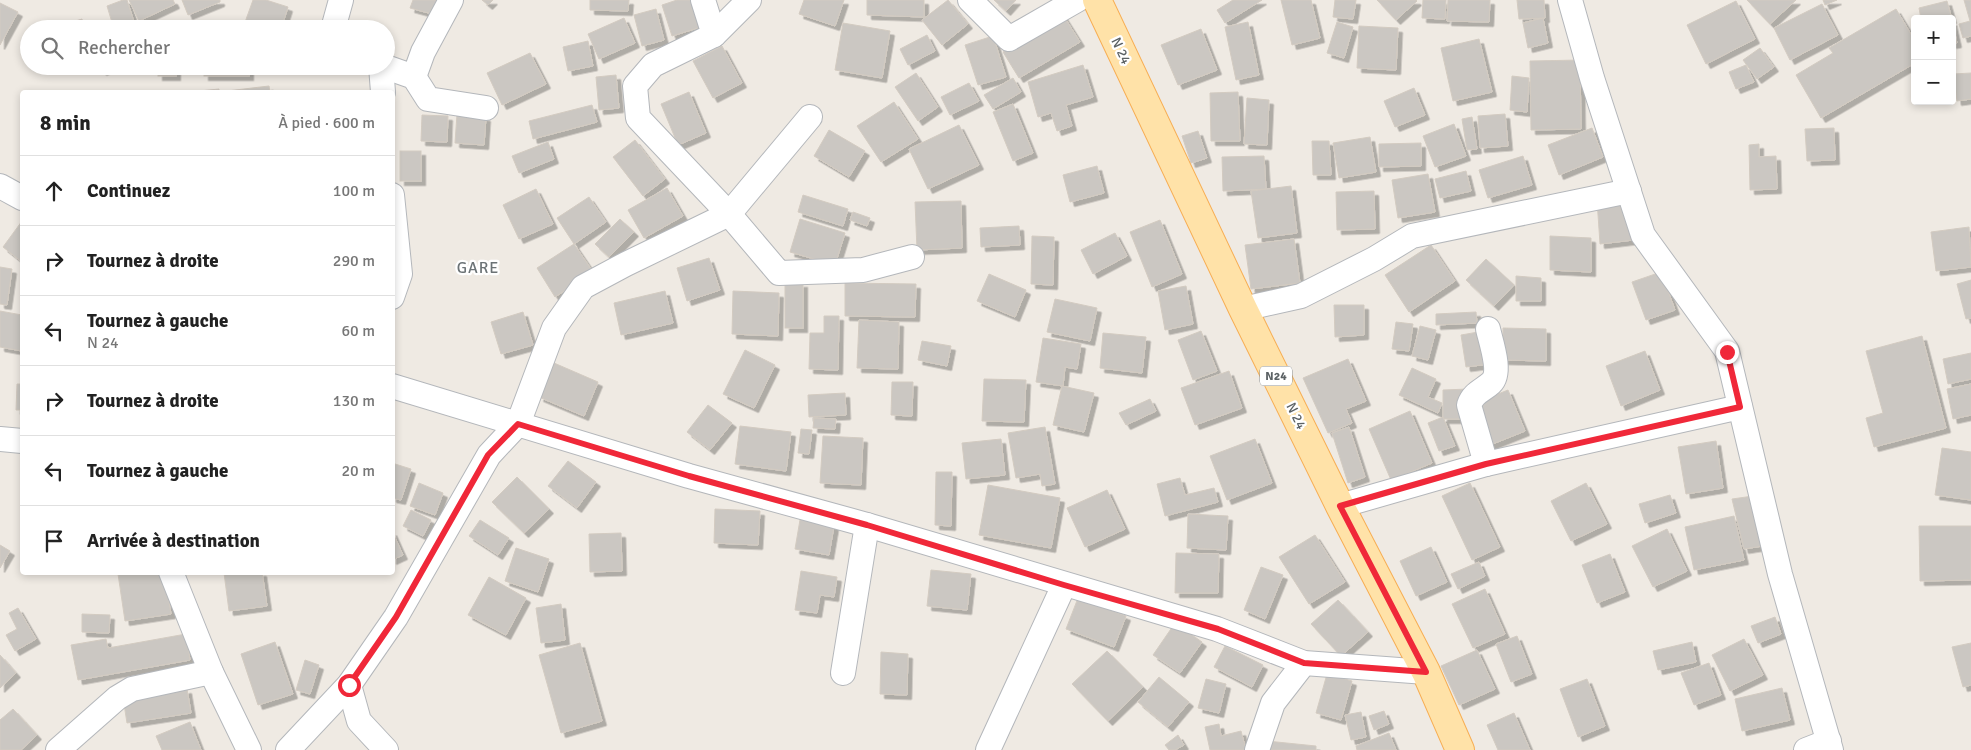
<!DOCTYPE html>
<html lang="fr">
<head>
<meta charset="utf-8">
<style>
  body { margin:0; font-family:Signika,sans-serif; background:#f2f2f2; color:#222 }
  .controls { position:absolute; right:15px; top:15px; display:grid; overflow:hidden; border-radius:5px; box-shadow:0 2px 8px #0003 }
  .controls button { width:45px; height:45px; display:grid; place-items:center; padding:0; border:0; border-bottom:1px solid #e0e0e0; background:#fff; color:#222; font:25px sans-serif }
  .stop { position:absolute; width:15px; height:15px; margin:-11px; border:4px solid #f02839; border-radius:50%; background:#fff }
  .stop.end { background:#f02839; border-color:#fff; box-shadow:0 1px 5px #0008 }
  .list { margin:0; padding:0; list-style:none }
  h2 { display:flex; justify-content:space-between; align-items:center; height:65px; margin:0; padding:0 20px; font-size:21px }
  h2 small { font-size:16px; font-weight:400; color:#767676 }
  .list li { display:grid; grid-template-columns:32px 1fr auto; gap:15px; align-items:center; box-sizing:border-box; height:70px; padding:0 20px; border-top:1px solid #e0e0e0 }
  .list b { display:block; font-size:19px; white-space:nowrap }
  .list p { margin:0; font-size:16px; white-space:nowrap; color:#767676 }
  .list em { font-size:16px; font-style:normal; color:#767676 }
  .icon { flex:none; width:28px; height:28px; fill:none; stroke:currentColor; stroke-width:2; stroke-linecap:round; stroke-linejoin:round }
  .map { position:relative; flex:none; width:1971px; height:750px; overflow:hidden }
  .search { position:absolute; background:#fff; box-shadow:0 2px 8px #0003; left:20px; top:20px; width:375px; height:55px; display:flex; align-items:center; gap:12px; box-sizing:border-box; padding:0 18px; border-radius:28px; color:#767676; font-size:19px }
  .panel { position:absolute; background:#fff; box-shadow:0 2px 8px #0003; left:20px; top:90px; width:375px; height:485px; border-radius:5px }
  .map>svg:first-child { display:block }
  .building { fill:#cbc7c2; stroke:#d3cbc1; filter:url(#shadow) }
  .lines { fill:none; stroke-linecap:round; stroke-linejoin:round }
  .minor-casing { stroke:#b4b7bb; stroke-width:26 }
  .primary-casing { stroke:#f7ae54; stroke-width:30 }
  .minor { stroke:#fff; stroke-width:24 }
  .primary { stroke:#ffe2a8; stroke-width:28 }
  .route { stroke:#f02839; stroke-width:6 }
  .labels { text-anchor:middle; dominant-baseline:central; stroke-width:4.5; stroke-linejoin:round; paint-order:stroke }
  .shield { fill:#fff; stroke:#8c9092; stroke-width:1 }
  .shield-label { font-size:12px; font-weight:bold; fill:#5b6164 }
  .street-label { font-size:14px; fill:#5b6164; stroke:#fff }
  .quarter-label { font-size:16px; letter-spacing:1px; fill:#6c7376; stroke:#fff }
</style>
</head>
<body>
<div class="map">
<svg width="1971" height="750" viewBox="0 0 1971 750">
  <defs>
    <filter id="shadow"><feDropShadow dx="4.5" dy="4.5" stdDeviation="0" flood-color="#0004"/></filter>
  </defs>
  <rect width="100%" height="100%" fill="#efeae3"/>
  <g class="building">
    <polygon points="123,0 127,0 135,25 123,29 114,29 107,6"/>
    <polygon points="129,0 173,0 175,4 139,21"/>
    <polygon points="182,0 220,0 220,2 188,15"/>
    <polygon points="253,0 266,0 288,7 281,29 257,29 244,25"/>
    <polygon points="413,0 440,0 436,15 410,8"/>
    <polygon points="482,0 493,0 488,5"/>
    <polygon points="590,0 629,0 628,11 590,10"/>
    <polygon points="677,0 693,0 701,27 672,36 662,5"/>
    <polygon points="804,0 844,0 835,26 799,14"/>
    <polygon points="867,0 924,0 924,17 867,15"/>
    <polygon points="948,0 968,24 942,45 922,20"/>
    <polygon points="994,0 1016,0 1006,11"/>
    <polygon points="1233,0 1262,0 1225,23 1217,10"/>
    <polygon points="1281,0 1311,0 1320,38 1292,45"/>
    <polygon points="1335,0 1356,0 1353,19 1333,17"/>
    <polygon points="1377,0 1416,0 1417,1 1396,20"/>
    <polygon points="1423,0 1446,0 1445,19 1422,18"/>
    <polygon points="1448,0 1490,0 1489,22 1447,21"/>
    <polygon points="1517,0 1544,0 1545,18 1519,19"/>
    <polygon points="1747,0 1796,0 1770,24"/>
    <polygon points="1823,0 1837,0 1825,5"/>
    <polygon points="1964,0 1971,0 1971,36 1963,38 1959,24 1970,21"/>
    <polygon points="1736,1 1755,39 1706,64 1687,25"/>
    <polygon points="1947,1 1952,19 1921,19 1919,8"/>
    <polygon points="0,3 18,12 0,45"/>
    <polygon points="1822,4 1838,35 1790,60 1774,28"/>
    <polygon points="656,9 664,40 642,46 634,15"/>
    <polygon points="1896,9 1915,41 1915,63 1821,118 1796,75 1833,53 1829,48"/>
    <polygon points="1063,15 1080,42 1019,78 1003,52"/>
    <polygon points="624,18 635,43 599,59 588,34"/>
    <polygon points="1543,18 1548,43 1528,48 1523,23"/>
    <polygon points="82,19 84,29 57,29 56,27"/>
    <polygon points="1952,21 1957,43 1952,44"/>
    <polygon points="1248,22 1259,75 1236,80 1225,27"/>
    <polygon points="1337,22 1353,27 1344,58 1327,53"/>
    <polygon points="843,23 890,31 882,78 835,70"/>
    <polygon points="1359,26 1398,28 1396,70 1357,68"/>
    <polygon points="1201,29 1217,70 1178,85 1161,45"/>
    <polygon points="927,35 935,51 908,65 900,49"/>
    <polygon points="993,36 1006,77 978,85 965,45"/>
    <polygon points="1479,39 1492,92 1453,101 1441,48"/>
    <polygon points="588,41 593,66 568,71 563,47"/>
    <polygon points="722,46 742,83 713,98 693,61"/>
    <polygon points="1760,48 1774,67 1757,79 1743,60"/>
    <polygon points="530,53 546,84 502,105 487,73"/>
    <polygon points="1580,60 1581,129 1531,130 1530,61"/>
    <polygon points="1083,65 1093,97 1066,105 1072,126 1057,131 1051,113 1038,117 1028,82"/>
    <polygon points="1746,65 1754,82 1736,89 1729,72"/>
    <polygon points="100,66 114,66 102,71"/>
    <rect x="158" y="66" width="18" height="10"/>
    <rect x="204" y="66" width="45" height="10"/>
    <polygon points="916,73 938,107 918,121 895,87"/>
    <polygon points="1971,73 1971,99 1957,101 1953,74"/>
    <polygon points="1952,74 1955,93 1952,93"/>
    <polygon points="616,75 619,108 599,110 596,77"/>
    <polygon points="1512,76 1529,78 1527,112 1510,110"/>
    <polygon points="1013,78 1021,92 993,109 984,95"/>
    <polygon points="969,83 979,101 950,115 941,97"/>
    <polygon points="269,86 270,92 227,92 227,91"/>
    <polygon points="1414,88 1425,115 1395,127 1384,101"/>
    <polygon points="219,89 219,92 189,92"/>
    <polygon points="689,92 706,133 678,145 661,104"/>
    <polygon points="1238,92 1240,141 1211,141 1210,93"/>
    <polygon points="1247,98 1269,100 1267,145 1244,144"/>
    <polygon points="894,102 918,139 881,162 857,126"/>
    <polygon points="1013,104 1033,153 1013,161 993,112"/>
    <polygon points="592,105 597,122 533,139 529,121"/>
    <polygon points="457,114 486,117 484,145 455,143"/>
    <polygon points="1505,114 1508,146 1480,148 1478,116"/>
    <polygon points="422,115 448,116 447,142 421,141"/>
    <polygon points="1472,117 1477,149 1467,150 1462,119"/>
    <polygon points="1454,124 1466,156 1435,167 1423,136"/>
    <polygon points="959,125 979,165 928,189 909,149"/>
    <polygon points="1592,128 1603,157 1559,175 1548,145"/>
    <polygon points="1834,128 1835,160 1807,161 1805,129"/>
    <polygon points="829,130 865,151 849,177 814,156"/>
    <polygon points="1198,131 1207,158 1191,163 1182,136"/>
    <polygon points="1370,137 1376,172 1339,178 1333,143"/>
    <polygon points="635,140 665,179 643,196 613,157"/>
    <polygon points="1312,141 1329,141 1331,175 1313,175"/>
    <polygon points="548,142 554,159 519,173 512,156"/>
    <polygon points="1421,143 1421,166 1379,167 1379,144"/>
    <polygon points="1759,144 1759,157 1776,156 1777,189 1750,190 1749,145"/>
    <rect x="400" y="151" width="21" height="30"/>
    <polygon points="1264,156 1266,189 1223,191 1222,157"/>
    <polygon points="1523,156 1532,185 1488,198 1479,170"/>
    <polygon points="1097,166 1104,193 1070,202 1063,175"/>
    <polygon points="1466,171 1471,191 1440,198 1435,179"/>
    <polygon points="1428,174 1435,212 1398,218 1392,180"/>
    <polygon points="1291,186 1297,233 1258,238 1251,191"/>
    <polygon points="667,188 683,216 644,238 628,210"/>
    <polygon points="536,189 553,224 519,239 503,205"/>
    <polygon points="1374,191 1375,229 1337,230 1336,192"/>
    <polygon points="803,195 848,209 843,226 798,212"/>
    <polygon points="1627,196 1633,240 1600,244 1597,200"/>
    <polygon points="589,197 606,222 574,244 557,218"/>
    <polygon points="961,201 962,248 917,250 915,202"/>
    <polygon points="853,212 870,218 867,226 850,220"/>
    <polygon points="620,219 634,232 609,257 595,244"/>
    <polygon points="800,219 845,233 835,265 790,252"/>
    <polygon points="1160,220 1182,274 1152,287 1130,232"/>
    <polygon points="22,221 22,262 3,247"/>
    <polygon points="1019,226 1020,245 981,247 980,228"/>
    <polygon points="1969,227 1971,267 1936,271 1931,232"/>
    <polygon points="1115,233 1127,256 1093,274 1081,250"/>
    <polygon points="1032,236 1054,237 1053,285 1031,284"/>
    <polygon points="1550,236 1591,238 1591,272 1550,270"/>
    <polygon points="1294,239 1300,283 1251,289 1245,245"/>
    <polygon points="574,244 593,272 555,297 537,268"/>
    <polygon points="1431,245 1455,281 1409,312 1385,275"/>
    <polygon points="709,258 720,290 687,301 677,268"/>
    <polygon points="1486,259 1514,285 1494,306 1466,280"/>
    <polygon points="0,267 12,269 7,305 0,304"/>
    <polygon points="1661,272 1675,310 1646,320 1632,282"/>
    <polygon points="989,274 1026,290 1015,317 977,301"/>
    <polygon points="1516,276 1541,278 1541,301 1516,301"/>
    <polygon points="1971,280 1971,318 1966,319 1957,284"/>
    <rect x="785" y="283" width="18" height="45"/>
    <polygon points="845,283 916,284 915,317 845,316"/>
    <polygon points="1186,286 1193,324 1165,330 1158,291"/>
    <polygon points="665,291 673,323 621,335 614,303"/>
    <polygon points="733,291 779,293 778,336 732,334"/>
    <polygon points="1055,299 1097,308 1090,341 1047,332"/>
    <polygon points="1334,305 1364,305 1364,335 1335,337"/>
    <polygon points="0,311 22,315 22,351 0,347"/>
    <polygon points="523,312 533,345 501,354 491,322"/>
    <polygon points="1476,312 1477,323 1436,325 1436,314"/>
    <polygon points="824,316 839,316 838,370 809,369 810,333 824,333"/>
    <polygon points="859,320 899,322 898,369 857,368"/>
    <polygon points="1396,322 1413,324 1409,351 1392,349"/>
    <polygon points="1420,326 1436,330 1428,360 1412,356"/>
    <polygon points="1503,328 1546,329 1546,361 1503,360"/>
    <polygon points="1201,331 1217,371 1193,380 1178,340"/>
    <polygon points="1484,331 1489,364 1466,367 1461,335"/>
    <polygon points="1103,333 1146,337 1142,373 1100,368"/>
    <polygon points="1922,336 1946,428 1874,447 1866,418 1883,413 1866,351"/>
    <polygon points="1043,338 1081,344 1077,369 1065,367 1063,386 1036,382"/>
    <polygon points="922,341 951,346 947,366 918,360"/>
    <polygon points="745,350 775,365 754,408 723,394"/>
    <polygon points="1645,351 1660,390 1621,406 1606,366"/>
    <polygon points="1971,353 1971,379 1948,384 1943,359"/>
    <polygon points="1348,359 1366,401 1346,409 1352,423 1328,433 1303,378"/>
    <polygon points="554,363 598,382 584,416 539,397"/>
    <polygon points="1412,368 1436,379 1428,397 1442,403 1438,413 1399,395"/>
    <polygon points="1229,371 1242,408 1195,425 1181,388"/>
    <polygon points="984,379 1026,380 1024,422 982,421"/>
    <polygon points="892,382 913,382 912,416 891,415"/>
    <polygon points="17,384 22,384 22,410 16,410"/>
    <polygon points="1971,384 1971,415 1953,419 1947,389"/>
    <polygon points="1062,386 1094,393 1084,432 1053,425"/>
    <polygon points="1468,389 1468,419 1443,419 1443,390"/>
    <polygon points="1508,390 1525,431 1490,445 1473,404"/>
    <polygon points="845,393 846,415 809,417 808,395"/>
    <polygon points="1150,399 1156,411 1126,425 1119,413"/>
    <polygon points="708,405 732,423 710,450 687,432"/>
    <polygon points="1410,411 1432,463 1391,480 1369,429"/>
    <polygon points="1443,417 1455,446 1439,451 1428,423"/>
    <polygon points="814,418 836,419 835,429 813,428"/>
    <polygon points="740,426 791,432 786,471 735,464"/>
    <polygon points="1045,427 1055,484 1042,486 1040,474 1016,478 1008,433"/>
    <polygon points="1349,427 1365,477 1348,483 1332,433"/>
    <polygon points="801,429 812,430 809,454 798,453"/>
    <polygon points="823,436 863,438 861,485 820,483"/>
    <polygon points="1001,439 1005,475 966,479 962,443"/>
    <polygon points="1255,439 1272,483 1227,500 1210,456"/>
    <polygon points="1716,441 1723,488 1686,494 1678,447"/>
    <polygon points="1942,448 1971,452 1971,500 1935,495"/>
    <polygon points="568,461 596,482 577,508 548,486"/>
    <polygon points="392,463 411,469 401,500 392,498"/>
    <polygon points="936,472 952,472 951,526 935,525"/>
    <polygon points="517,477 549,509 524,533 492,502"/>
    <polygon points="1180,478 1185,495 1214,488 1218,502 1165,516 1157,484"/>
    <polygon points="419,483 443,493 435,515 410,506"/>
    <polygon points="1470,483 1500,547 1472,560 1442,496"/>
    <polygon points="1586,483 1607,524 1571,541 1551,501"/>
    <polygon points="988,485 1060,498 1051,548 979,535"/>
    <polygon points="1107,490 1125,529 1085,547 1067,508"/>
    <polygon points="1670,495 1676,513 1645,523 1639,504"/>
    <polygon points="1760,495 1769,545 1744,549 1732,499"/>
    <polygon points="715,509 760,511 758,545 714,543"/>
    <polygon points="411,510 431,520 423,536 403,526"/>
    <polygon points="801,514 835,520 829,555 795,549"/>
    <polygon points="1188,514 1228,516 1226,550 1187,548"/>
    <polygon points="1734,516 1744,560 1694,570 1685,527"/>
    <polygon points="480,520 509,538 498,555 469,536"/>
    <polygon points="1919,526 1971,526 1971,580 1920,581"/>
    <polygon points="1667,529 1687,571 1653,587 1632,546"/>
    <polygon points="392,531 403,555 392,560"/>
    <polygon points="621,533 622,571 590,572 589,534"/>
    <polygon points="1315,535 1345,582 1309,604 1279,557"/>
    <polygon points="0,545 10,551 0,568"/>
    <polygon points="1431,547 1447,582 1416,596 1400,561"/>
    <polygon points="516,548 549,559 538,592 505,581"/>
    <polygon points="1176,553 1219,554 1218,593 1175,593"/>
    <polygon points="1610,554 1625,592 1597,603 1582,565"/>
    <polygon points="1479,562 1485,576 1458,589 1451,574"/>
    <polygon points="1261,567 1283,575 1265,619 1244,610"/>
    <polygon points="931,570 971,574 967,610 927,606"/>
    <polygon points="801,571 837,577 834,597 820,595 817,613 795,610"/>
    <polygon points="131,572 164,572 171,614 125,621 118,574"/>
    <polygon points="262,572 267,606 229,611 224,573"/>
    <polygon points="489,577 526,598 506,635 468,615"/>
    <polygon points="1485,589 1505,634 1473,648 1452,604"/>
    <polygon points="1078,598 1126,616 1114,647 1066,629"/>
    <polygon points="1338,600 1368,632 1341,656 1311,624"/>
    <polygon points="561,604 565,640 541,643 536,608"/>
    <polygon points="18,608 36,639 15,651 6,635 17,629 9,613"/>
    <polygon points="82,614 110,615 109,633 82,632"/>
    <polygon points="1775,617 1781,634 1758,643 1751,626"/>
    <polygon points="1175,623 1202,642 1180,673 1153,655"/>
    <polygon points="186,634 190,660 78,680 71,645 106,639 108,648"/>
    <polygon points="1517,636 1532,674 1511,682 1496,644"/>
    <polygon points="1744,639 1763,675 1730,691 1712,655"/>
    <polygon points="275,642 293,694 258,705 241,654"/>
    <polygon points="1692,642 1696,662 1658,670 1653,651"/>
    <polygon points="580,643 602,721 561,733 539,655"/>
    <polygon points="1971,643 1971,685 1963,687 1952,647"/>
    <polygon points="1225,646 1263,665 1252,687 1214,667"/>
    <polygon points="1477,650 1495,689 1459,705 1441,666"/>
    <polygon points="1107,651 1143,687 1108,721 1072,684"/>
    <polygon points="881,652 908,654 907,695 880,694"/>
    <polygon points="0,655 16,673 0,688"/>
    <polygon points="305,660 319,665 310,694 296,690"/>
    <polygon points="1709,663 1721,695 1694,705 1681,673"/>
    <polygon points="1327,674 1352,681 1341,720 1316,713"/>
    <polygon points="1159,677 1189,702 1168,727 1138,702"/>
    <polygon points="1206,679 1226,684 1219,713 1198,708"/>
    <polygon points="1587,679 1605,726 1578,737 1560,689"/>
    <polygon points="1782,688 1790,720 1742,731 1735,699"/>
    <polygon points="187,689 191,713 127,723 123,698"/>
    <polygon points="13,709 37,735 21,750 0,750 0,720"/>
    <polygon points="1384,711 1389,724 1374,730 1369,716"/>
    <polygon points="1361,712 1366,737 1351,740 1345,715"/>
    <polygon points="1514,713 1530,750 1498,750 1487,725"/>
    <polygon points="190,722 201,750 162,750 156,736"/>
    <polygon points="1219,724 1221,736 1241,731 1246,750 1210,750 1205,727"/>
    <polygon points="1389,733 1396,750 1357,750 1356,746"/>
    <polygon points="1178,735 1184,745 1175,750 1169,750 1165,745"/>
    <polygon points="1267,741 1316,746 1316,750 1266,750"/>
  </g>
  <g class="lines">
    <g class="minor-casing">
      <g id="minor">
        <polyline points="703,0 714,35 653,65 635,86 638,118 729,214 779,273 863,270 912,257"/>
        <polyline points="970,0 1009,39 1077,0"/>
        <polyline points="1570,0 1592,78 1643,235 1727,351 1780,574 1831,750"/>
        <polyline points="333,29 341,0"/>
        <polyline points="714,35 749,0"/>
        <polyline points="381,66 383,92"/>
        <polyline points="383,66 414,77 428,99 486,108"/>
        <polyline points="414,77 423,52 451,0"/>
        <polyline points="0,186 22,198"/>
        <polyline points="392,195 400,274 392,297"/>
        <polyline points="1243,309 1301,296 1374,259 1412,236 1629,191"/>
        <polyline points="392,386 689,476 867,525 1217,629 1304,663 1426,672"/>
        <polyline points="0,439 22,441"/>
        <path d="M1486,464l-17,-59c4,-12 13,-14 22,-22 11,-10 0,-41 -3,-54"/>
        <polyline points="1340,506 1486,464 1740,407"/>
        <polyline points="171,572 211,672 249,750"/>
        <polyline points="843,673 867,525"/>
        <polyline points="349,685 359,721 386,750"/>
        <polyline points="58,750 117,698 132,689 211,672"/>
        <polyline points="288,750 349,685 396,617 489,455 518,424 554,328 583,287 626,264 729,214 810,117"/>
        <polyline points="988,750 1064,585"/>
        <polyline points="1257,750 1273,703 1304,663"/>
        <polyline points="1806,750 1829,741"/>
      </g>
    </g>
    <g class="primary-casing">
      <polyline id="primary" points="1097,0 1243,309 1340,506 1426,672 1460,750"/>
    </g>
    <use href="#minor" class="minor"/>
    <use href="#primary" class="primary"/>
  </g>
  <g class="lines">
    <polyline class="route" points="349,685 396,617 488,455 518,424 689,476 867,525 1064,585 1218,629 1304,663 1426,672 1340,506 1486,464 1740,407 1727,352"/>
  </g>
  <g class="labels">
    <rect class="shield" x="1260" y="366.5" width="32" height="19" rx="4"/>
    <g class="shield-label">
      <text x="1276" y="376">N24</text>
    </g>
    <g class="street-label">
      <text transform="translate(1121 51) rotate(65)">N 24</text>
      <text transform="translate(1296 416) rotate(64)">N 24</text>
    </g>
    <g class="quarter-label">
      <text x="478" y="268">GARE</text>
    </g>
  </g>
</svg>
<div class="controls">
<button>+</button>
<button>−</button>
</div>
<div class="stop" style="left:349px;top:685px"></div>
<div class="stop end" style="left:1727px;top:352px"></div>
<div class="search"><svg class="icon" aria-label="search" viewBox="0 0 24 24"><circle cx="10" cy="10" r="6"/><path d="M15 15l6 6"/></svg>Rechercher</div>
<section class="panel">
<h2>8 min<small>À pied · 600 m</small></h2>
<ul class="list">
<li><svg class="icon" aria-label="ahead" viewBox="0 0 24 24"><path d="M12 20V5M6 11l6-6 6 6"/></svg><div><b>Continuez</b></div><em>100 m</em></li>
<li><svg class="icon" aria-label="right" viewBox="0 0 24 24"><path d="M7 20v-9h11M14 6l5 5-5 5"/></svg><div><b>Tournez à droite</b></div><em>290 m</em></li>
<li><svg class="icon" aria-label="left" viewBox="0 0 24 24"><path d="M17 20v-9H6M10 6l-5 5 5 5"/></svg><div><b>Tournez à gauche</b><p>N 24</p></div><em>60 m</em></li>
<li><svg class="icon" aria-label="right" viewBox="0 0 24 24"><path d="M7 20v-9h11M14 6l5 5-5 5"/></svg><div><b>Tournez à droite</b></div><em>130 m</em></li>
<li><svg class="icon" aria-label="left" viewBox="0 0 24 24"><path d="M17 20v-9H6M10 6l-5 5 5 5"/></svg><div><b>Tournez à gauche</b></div><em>20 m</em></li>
<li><svg class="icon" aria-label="arrive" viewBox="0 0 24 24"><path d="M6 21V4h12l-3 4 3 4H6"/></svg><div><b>Arrivée à destination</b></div></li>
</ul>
</section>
</div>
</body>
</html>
